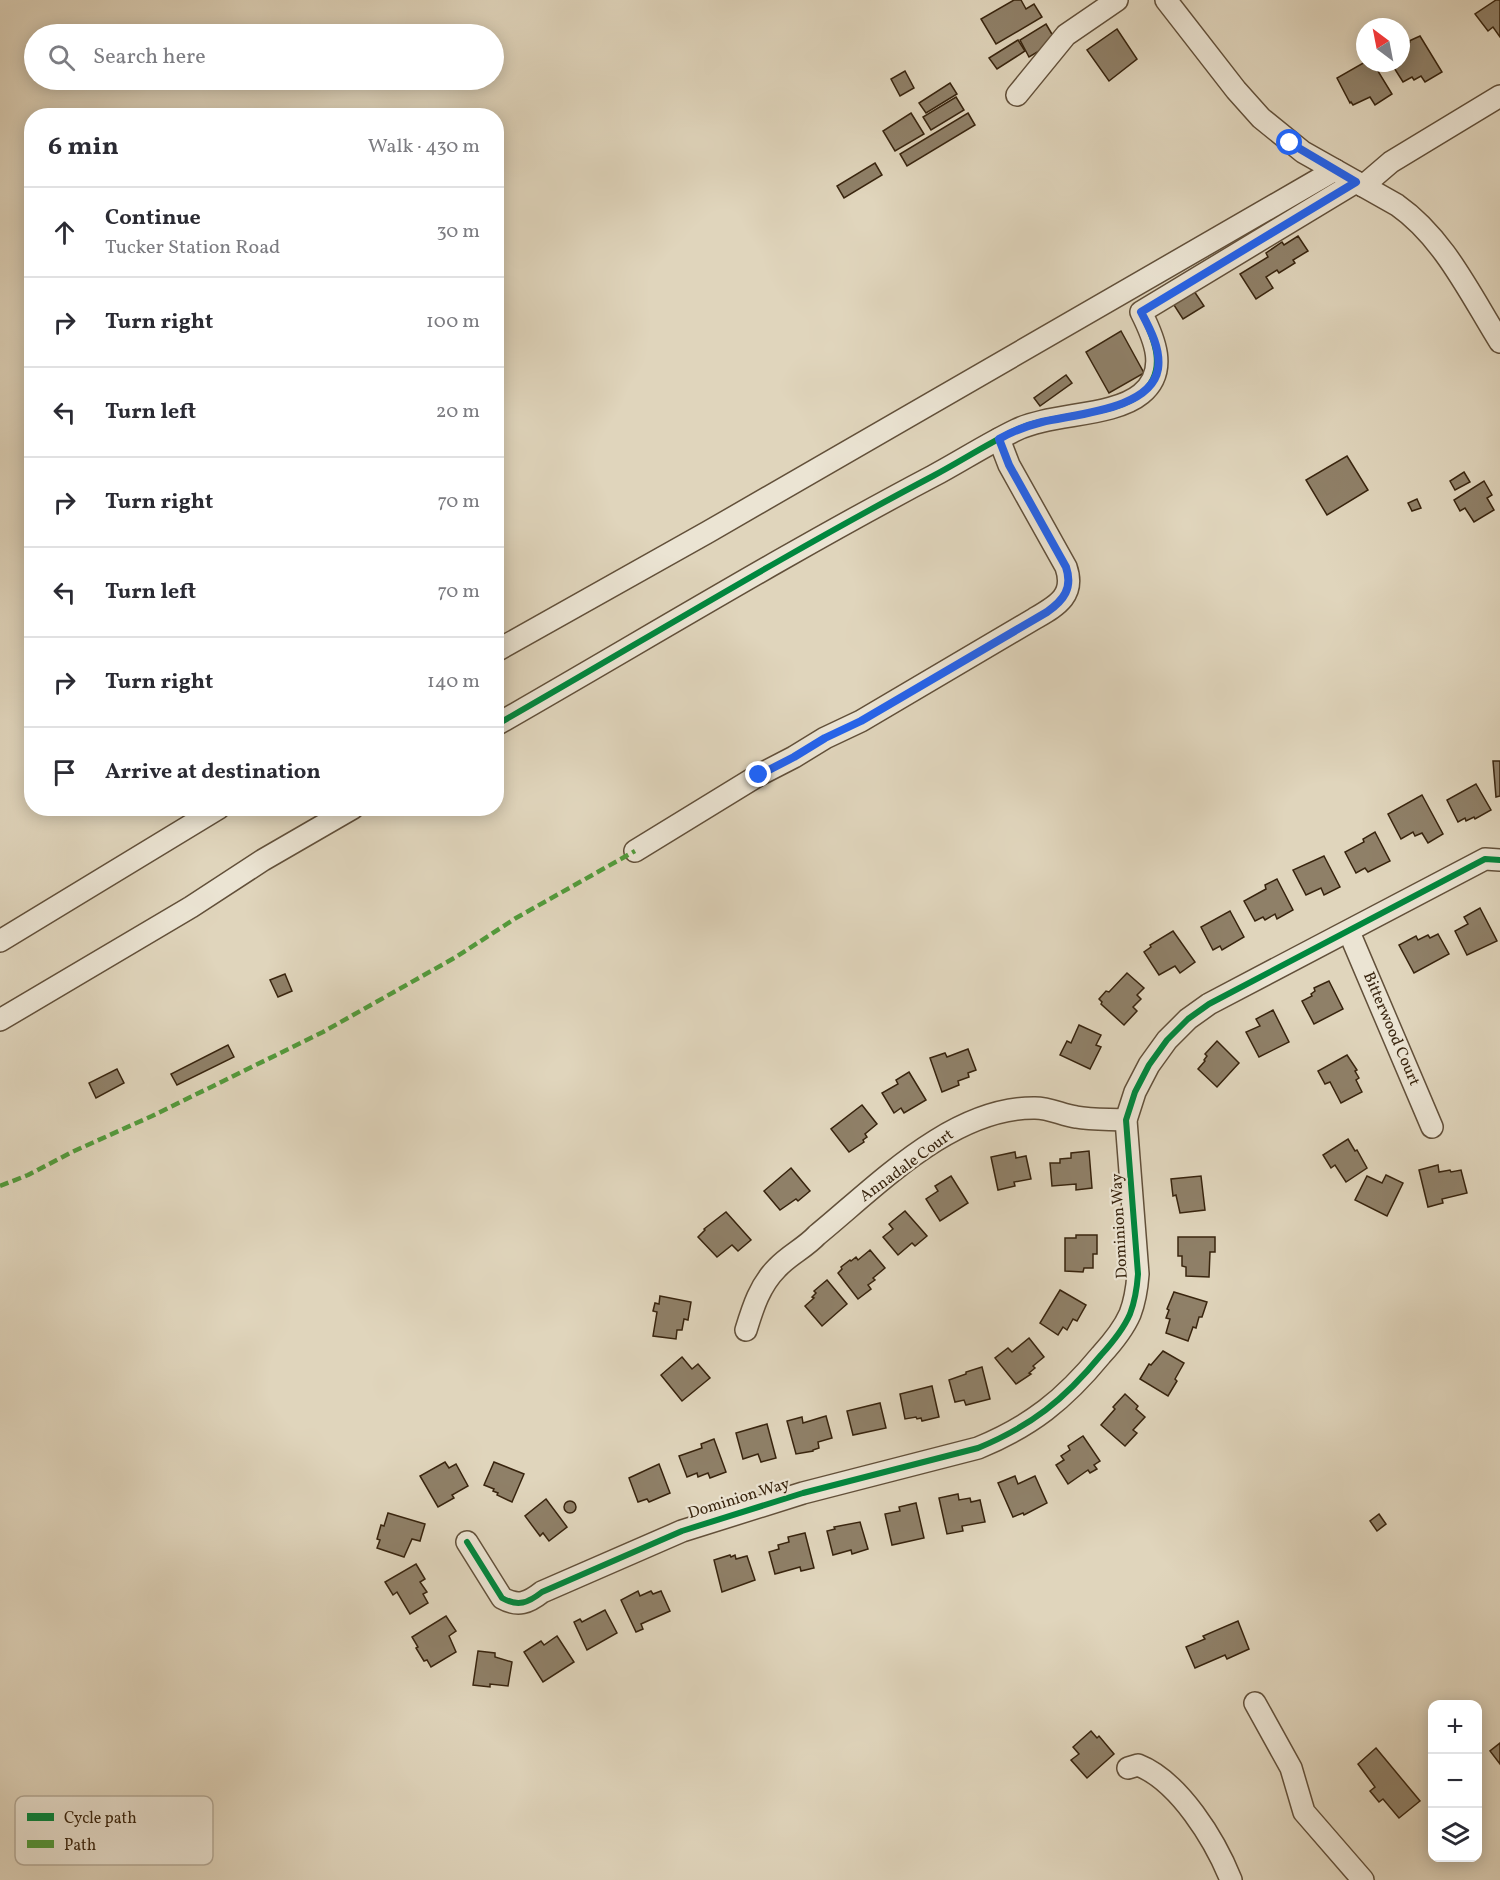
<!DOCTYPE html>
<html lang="en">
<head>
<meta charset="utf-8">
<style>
  body { margin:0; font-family:Vollkorn,serif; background:#f7f7f7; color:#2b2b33 }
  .controls { position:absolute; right:18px; bottom:18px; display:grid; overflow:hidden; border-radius:12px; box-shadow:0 3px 15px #0003 }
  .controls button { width:54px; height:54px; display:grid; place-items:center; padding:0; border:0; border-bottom:2px solid #e1e1e2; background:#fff; color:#2b2b33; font:30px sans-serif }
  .compass { position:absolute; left:1356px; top:18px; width:54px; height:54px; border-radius:50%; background:#fff; box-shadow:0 3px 15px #0003; rotate:328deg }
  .stop { position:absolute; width:18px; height:18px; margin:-14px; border:4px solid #2563eb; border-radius:50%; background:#fff }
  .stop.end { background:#2563eb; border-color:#fff; box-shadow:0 2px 6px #0008 }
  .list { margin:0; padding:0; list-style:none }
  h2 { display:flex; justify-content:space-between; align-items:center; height:78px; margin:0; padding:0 24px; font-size:26px }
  h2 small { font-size:20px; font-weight:400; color:#7c7c81 }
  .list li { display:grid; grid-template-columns:39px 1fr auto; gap:18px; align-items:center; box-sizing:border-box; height:90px; padding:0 24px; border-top:2px solid #e1e1e2 }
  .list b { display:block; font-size:22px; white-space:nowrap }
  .list p { margin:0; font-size:20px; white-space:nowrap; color:#7c7c81 }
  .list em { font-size:20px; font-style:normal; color:#7c7c81 }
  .icon { flex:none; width:33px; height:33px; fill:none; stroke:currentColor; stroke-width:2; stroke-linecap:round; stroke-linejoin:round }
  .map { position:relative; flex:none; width:1500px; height:1880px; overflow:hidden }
  .search { position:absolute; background:#fff; box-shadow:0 3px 15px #0003; left:24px; top:24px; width:480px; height:66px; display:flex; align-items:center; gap:15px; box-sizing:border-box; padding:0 21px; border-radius:33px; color:#7c7c81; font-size:22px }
  .panel { position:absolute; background:#fff; box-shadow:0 3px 15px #0003; left:24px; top:108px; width:480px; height:708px; border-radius:24px }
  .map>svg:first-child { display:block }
  .building { fill:#8f8068; stroke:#38240e; stroke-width:1.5 }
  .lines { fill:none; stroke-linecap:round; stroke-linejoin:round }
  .minor-casing { stroke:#62503a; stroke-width:24 }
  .minor { stroke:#ebe4d3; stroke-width:21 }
  .quiet { stroke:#529b3c; stroke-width:4.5; stroke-dasharray:9 4.5; stroke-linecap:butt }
  .cycleway-casing { stroke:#ebe4d3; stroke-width:10 }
  .cycleway { stroke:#00873e; stroke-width:6 }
  .route { stroke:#2563eb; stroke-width:8 }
  .labels { text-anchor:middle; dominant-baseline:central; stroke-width:4.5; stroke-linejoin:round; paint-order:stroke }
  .street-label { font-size:16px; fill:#38240e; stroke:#ebe4d3 }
  .key { fill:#ebe4d3; stroke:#b5aa98; stroke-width:1.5 }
  .key-label { font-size:16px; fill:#38240e }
</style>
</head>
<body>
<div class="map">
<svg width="1500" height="1880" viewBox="0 0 1500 1880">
  <rect width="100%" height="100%" fill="#e0d5bc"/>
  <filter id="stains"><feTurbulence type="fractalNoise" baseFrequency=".00333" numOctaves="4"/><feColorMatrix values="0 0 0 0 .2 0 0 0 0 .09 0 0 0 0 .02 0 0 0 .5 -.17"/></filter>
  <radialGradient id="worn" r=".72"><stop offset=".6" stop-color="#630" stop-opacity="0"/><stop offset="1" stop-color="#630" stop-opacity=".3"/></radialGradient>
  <g class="building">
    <polygon points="1014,0 1021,0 1026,9 1034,4 1042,17 996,44 981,19"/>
    <polygon points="1496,0 1500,0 1500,37 1493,27 1488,31 1475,14"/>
    <polygon points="1046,24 1056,41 1029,57 1020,40"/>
    <polygon points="1117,29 1137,59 1109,81 1087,50"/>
    <polygon points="1420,36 1442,72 1425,82 1421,76 1414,80 1412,77 1403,82 1391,63 1401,63 1401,48 1410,42 1409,41"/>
    <polygon points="1018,40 1025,51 997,69 989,58"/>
    <polygon points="1365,62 1373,63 1392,94 1375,105 1370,97 1353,105 1351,102 1350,103 1337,78"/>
    <polygon points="905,71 914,88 900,96 891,79"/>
    <polygon points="950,83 957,94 926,113 919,103"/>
    <polygon points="956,97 964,110 931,130 923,117"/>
    <polygon points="911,113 924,134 895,151 883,131"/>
    <polygon points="968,113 975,125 907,166 900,154"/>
    <polygon points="875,163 882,175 844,198 837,186"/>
    <polygon points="1298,236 1308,251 1293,260 1295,263 1279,273 1277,270 1266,277 1273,288 1256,299 1240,274 1268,257 1266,253 1282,242 1284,245"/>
    <polygon points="1192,288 1204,306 1183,319 1172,302"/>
    <polygon points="1121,331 1144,373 1109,393 1086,352"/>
    <polygon points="1066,375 1072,383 1040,406 1034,398"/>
    <polygon points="1347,456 1368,490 1327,515 1306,480"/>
    <polygon points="1464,472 1470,482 1455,490 1450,481"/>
    <polygon points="1484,481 1492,495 1487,498 1494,510 1474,522 1465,508 1460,511 1454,500"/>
    <polygon points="1417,499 1421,508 1412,511 1408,503"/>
    <polygon points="1493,761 1500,761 1500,796 1496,797"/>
    <polygon points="1476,784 1491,810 1475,819 1474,817 1466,821 1465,818 1458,822 1447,800"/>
    <polygon points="1422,795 1443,834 1428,843 1422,833 1415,836 1413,832 1401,839 1388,814"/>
    <polygon points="1375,832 1390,861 1368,872 1365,868 1356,873 1345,852 1364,842 1363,839"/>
    <polygon points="1324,856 1340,887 1324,895 1321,888 1306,895 1293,870"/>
    <polygon points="1277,879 1293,910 1277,919 1275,914 1265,920 1263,917 1255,921 1244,901 1266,889 1265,885"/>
    <polygon points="1480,908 1497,941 1467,955 1455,931 1468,924 1464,917"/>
    <polygon points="1230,911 1244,937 1222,950 1220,946 1213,950 1201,927"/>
    <polygon points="1173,931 1195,962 1180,973 1175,966 1159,975 1144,952 1151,947 1150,945"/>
    <polygon points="1438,934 1449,954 1414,973 1399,945 1416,936 1418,940 1428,935 1430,938"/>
    <polygon points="1127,973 1144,988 1137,995 1141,999 1133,1007 1137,1011 1124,1025 1101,1004 1102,1002 1099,999 1106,991 1109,992"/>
    <polygon points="285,974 292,991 278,997 270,980"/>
    <polygon points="1329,981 1343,1009 1314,1024 1302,1001 1312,996 1311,994 1315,991 1314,988"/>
    <polygon points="1273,1010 1289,1042 1259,1057 1246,1032 1260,1026 1256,1019"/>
    <polygon points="1079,1025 1101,1035 1096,1045 1101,1047 1090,1069 1060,1055 1067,1041 1071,1043"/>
    <polygon points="1217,1041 1239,1063 1217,1087 1198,1069 1205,1061 1204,1060 1207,1056 1205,1054"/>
    <polygon points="228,1045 234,1057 177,1085 171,1074"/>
    <polygon points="968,1049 976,1070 968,1073 969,1077 958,1081 959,1085 942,1092 930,1058 945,1053 947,1057"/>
    <polygon points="1347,1055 1357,1070 1355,1071 1359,1078 1356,1080 1362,1092 1341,1103 1330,1082 1325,1084 1318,1071"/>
    <polygon points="117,1069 124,1083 96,1098 89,1083"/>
    <polygon points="909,1072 926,1100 904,1113 901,1108 894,1113 882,1093 898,1084 896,1080"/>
    <polygon points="862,1105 877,1124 865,1134 867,1137 863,1140 864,1142 849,1152 831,1129"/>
    <polygon points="1348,1139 1355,1151 1357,1150 1367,1168 1346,1182 1335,1165 1331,1168 1323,1155"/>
    <polygon points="1089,1151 1092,1188 1076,1190 1076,1184 1052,1186 1050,1163 1060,1163 1060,1159 1071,1158 1071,1153"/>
    <polygon points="1015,1152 1016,1158 1026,1156 1031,1179 1014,1182 1015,1186 998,1190 991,1157"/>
    <polygon points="1438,1165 1439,1172 1450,1170 1451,1172 1461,1170 1467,1193 1442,1199 1443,1203 1428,1207 1419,1170"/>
    <polygon points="791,1168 810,1191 798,1201 796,1199 780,1210 764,1191"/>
    <polygon points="1386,1175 1403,1183 1387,1216 1355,1200 1367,1176 1382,1183"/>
    <polygon points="951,1176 968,1203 940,1221 926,1199 938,1191 935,1186"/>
    <polygon points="1201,1176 1205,1210 1180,1213 1176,1195 1173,1196 1171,1179"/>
    <polygon points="905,1211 927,1236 915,1246 912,1243 898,1255 883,1237 893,1229 889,1224"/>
    <polygon points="726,1212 751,1240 738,1251 732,1245 717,1257 698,1237 705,1230 704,1229"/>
    <polygon points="1076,1235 1097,1235 1097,1254 1093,1254 1093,1268 1084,1268 1083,1272 1065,1271 1065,1238 1076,1238"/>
    <polygon points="1178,1237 1215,1237 1215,1252 1210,1252 1209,1277 1186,1276 1186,1267 1182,1266 1182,1256 1178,1256"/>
    <polygon points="870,1250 885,1268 873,1278 875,1280 868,1285 871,1289 858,1299 838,1273 842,1269 841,1267 850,1260 851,1261 856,1257 858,1260"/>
    <polygon points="827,1280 847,1304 822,1326 805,1306 814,1298 812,1297 816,1293 814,1291"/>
    <polygon points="1060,1290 1086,1305 1077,1321 1073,1319 1067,1330 1063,1327 1058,1335 1040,1323"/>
    <polygon points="1174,1292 1207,1302 1202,1317 1199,1317 1196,1328 1193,1327 1188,1341 1166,1333 1170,1319 1166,1318 1169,1310 1167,1309"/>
    <polygon points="660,1296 691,1302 688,1320 684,1319 682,1330 677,1330 676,1339 653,1336 657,1312 653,1311 655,1303 659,1304"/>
    <polygon points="1029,1338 1044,1357 1033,1366 1035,1368 1029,1373 1031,1374 1016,1384 995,1358 1008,1348 1012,1352"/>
    <polygon points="1163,1351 1184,1363 1175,1379 1177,1381 1168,1396 1140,1379 1149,1364 1151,1365"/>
    <polygon points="682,1357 692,1369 698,1364 710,1378 682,1401 661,1375"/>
    <polygon points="982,1367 990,1399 966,1405 964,1400 955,1402 949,1380 966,1374 966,1372"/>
    <polygon points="932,1386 939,1417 922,1421 921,1418 917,1419 916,1417 905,1419 900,1394"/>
    <polygon points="1125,1394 1138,1406 1136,1409 1145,1417 1133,1430 1137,1433 1125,1446 1101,1425 1115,1409 1113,1407"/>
    <polygon points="880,1403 886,1428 853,1435 847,1411"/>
    <polygon points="826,1416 832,1438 818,1442 819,1448 813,1450 813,1451 796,1454 787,1421 802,1417 803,1423"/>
    <polygon points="767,1424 776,1458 761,1462 758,1454 743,1459 736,1433"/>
    <polygon points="1083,1436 1100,1461 1094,1465 1097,1469 1090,1473 1088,1470 1068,1484 1056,1465 1064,1460 1061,1456 1070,1450 1068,1446"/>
    <polygon points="714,1439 726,1472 710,1478 708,1473 698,1477 697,1473 687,1477 679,1456 702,1448 701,1444"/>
    <polygon points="445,1462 449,1468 456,1464 468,1486 452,1495 454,1498 438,1507 420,1476"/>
    <polygon points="494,1462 524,1474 512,1502 497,1495 498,1493 493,1491 494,1489 484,1485"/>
    <polygon points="659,1464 670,1493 649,1502 647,1499 638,1502 629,1478"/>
    <polygon points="1015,1476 1018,1484 1035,1476 1047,1503 1024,1515 1023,1513 1013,1517 998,1483"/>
    <polygon points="958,1494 959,1500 970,1498 971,1502 980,1500 985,1522 962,1526 963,1531 947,1534 939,1498"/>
    <polygon points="546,1499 567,1527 549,1541 543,1533 540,1536 525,1516"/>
    <circle cx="570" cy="1507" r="6"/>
    <polygon points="916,1503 924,1538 892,1545 885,1514 900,1511 899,1507"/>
    <polygon points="388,1513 425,1524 420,1541 412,1539 404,1557 377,1548 380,1540 377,1539 381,1525 384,1526"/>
    <polygon points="1379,1514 1386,1524 1377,1531 1370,1521"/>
    <polygon points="860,1522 868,1549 852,1554 851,1550 833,1555 827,1531 835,1529 834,1527"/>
    <polygon points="805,1533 814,1568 801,1571 800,1567 775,1574 769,1552 779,1549 778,1545 789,1542 788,1537"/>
    <polygon points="730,1555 731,1557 735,1555 736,1559 747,1556 755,1580 722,1592 714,1560"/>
    <polygon points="416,1564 425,1579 420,1582 427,1592 423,1594 428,1603 410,1614 397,1592 393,1595 385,1582"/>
    <polygon points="638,1591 640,1596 651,1591 653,1594 661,1591 670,1611 641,1624 643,1629 636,1632 621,1600"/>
    <polygon points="605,1610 617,1633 587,1650 574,1622 580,1619 582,1622"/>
    <polygon points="446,1616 456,1631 449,1636 456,1652 431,1667 427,1660 424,1661 416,1648 418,1647 412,1637"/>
    <polygon points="1238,1621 1249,1649 1227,1659 1225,1655 1195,1668 1186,1647 1205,1639 1203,1636"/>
    <polygon points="557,1636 574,1662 543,1682 524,1652 541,1641 544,1645"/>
    <polygon points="478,1651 495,1653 495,1657 512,1662 508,1686 490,1684 490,1687 473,1685"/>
    <polygon points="1091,1731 1097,1738 1099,1736 1114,1754 1087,1778 1071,1760 1079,1754 1073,1747"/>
    <polygon points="1500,1743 1500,1764 1490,1751"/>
    <polygon points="1376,1748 1420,1801 1399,1818 1383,1799 1379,1802 1370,1791 1375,1787 1358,1764"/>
  </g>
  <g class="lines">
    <g class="minor-casing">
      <g id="minor">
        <path d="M1166,0l70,90 25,28 42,34 94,53c47,33 73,89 103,137"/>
        <polyline points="1017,95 1066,35 1117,0"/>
        <polyline points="1363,186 1391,162 1500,96"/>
        <polyline points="496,651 708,532 1335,170"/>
        <path d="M496,725c145,-83 289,-171 437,-249 28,-15 54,-32 83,-46 35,-17 97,-13 125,-36 28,-23 13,-56 0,-82l215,-130"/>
        <path d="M635,851l124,-76 35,-18 31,-19 36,-17 173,-102c22,-13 42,-23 32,-52l-57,-102 -10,-26"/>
        <polyline points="1349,932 1432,1127"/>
        <polyline points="0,941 219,808"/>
        <polyline points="0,1020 191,907 263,860 353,808"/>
        <path d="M746,1330c7,-23 14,-45 31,-62 12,-13 28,-20 40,-33 60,-49 135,-128 218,-127 15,0 27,7 41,9 16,3 34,2 50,3"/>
        <path d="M467,1542l35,56c16,9 26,5 40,-6l140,-61 121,-38 175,-45c53,-22 86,-48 123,-93 11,-12 22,-25 29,-41 5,-13 7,-26 8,-40l-12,-154 9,-28 14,-27 18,-25 21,-21 21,-15 276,-145 15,1"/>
        <polyline points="1255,1703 1291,1768 1304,1812 1363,1880"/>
        <path d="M1128,1768l10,-3c41,16 77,75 93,115"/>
      </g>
    </g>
    <use href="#minor" class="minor"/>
    <polyline class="quiet" points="0,1186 28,1175 72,1152 152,1116 323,1032 456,957 516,918 635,851"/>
    <g class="cycleway-casing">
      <g id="cycleway">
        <path d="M496,725c145,-83 289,-171 437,-249 28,-15 54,-32 83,-46 35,-17 97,-13 125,-36 28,-23 13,-56 0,-82l215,-130"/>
        <path d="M467,1542l35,56c16,9 26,5 40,-6l140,-61 121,-38 175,-45c53,-22 86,-48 123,-93 11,-12 22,-25 29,-41 5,-13 7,-26 8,-40l-12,-154 9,-28 14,-27 18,-25 21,-21 21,-15 276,-145 15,1"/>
      </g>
    </g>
    <use href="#cycleway" class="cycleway"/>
  </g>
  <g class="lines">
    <path class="route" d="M759,775l35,-18 31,-19 36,-17 186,-109c17,-12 26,-24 19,-45l-57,-102 -10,-26c14,-8 27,-13 43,-17 32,-8 109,-12 116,-53 3,-20 -8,-40 -17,-57l215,-130 -66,-39"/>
  </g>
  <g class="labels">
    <g class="street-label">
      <text transform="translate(1391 1029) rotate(67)">Bitterwood Court</text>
      <text transform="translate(907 1166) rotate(-36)">Annadale Court</text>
      <text transform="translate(1120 1226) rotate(-93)">Dominion Way</text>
      <text transform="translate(739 1499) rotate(-17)">Dominion Way</text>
    </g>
  </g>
  <rect x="15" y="1796" width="198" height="69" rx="9" class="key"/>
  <rect x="27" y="1813" width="27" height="8" fill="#00873e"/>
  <rect x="27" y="1840" width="27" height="8" fill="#529b3c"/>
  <g class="key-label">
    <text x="64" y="1823">Cycle path</text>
    <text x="64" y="1850">Path</text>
  </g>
  <rect width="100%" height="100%" filter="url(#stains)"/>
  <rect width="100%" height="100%" fill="url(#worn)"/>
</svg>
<div class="controls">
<button>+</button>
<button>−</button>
<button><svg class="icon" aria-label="layers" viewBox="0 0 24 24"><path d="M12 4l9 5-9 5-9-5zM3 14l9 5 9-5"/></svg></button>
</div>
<svg class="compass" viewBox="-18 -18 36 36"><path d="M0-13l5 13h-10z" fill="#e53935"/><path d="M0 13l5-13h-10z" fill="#7c7c81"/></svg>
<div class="stop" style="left:1290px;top:143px"></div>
<div class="stop end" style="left:759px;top:775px"></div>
<div class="search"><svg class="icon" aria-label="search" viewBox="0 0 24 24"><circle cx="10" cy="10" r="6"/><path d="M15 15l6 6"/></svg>Search here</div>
<section class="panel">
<h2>6 min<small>Walk · 430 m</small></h2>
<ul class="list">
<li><svg class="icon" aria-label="ahead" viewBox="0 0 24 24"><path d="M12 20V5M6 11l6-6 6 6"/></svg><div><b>Continue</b><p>Tucker Station Road</p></div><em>30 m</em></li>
<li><svg class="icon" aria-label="right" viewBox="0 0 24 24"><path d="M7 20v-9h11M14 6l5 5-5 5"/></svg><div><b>Turn right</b></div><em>100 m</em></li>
<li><svg class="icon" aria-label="left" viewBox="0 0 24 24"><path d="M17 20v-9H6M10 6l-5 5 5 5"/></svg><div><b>Turn left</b></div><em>20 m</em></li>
<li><svg class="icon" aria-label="right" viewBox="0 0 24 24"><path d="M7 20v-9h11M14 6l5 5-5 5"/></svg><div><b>Turn right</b></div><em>70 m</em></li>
<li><svg class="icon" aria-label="left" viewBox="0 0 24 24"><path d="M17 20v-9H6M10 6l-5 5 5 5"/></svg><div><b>Turn left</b></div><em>70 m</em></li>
<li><svg class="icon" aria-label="right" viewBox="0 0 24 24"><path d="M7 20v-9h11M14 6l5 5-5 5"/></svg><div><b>Turn right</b></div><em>140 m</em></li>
<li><svg class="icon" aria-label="arrive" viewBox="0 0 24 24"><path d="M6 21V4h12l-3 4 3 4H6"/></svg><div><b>Arrive at destination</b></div></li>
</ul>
</section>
</div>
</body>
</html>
